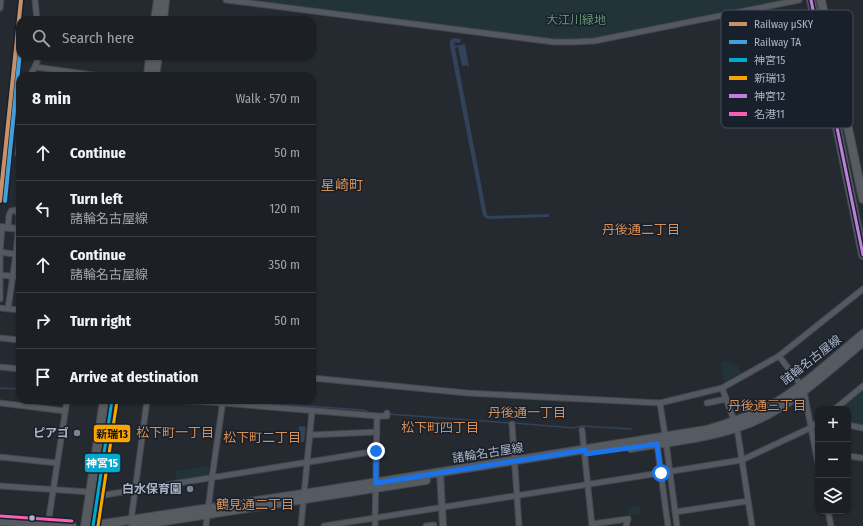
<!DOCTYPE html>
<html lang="en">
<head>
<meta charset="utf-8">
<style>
  body { margin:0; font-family:"Fira Sans Condensed","Noto Sans JP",sans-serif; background:#25282d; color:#f1f3f6 }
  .controls { position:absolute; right:12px; bottom:12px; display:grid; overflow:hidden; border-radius:8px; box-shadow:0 1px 3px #0004 }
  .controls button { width:36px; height:36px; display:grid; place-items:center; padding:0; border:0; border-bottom:1px solid #3a3e42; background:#1c2025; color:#f1f3f6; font:20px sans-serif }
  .stop { position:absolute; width:12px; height:12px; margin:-9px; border:3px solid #1a73e8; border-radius:50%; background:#fff }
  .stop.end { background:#1a73e8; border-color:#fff; box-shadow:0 1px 4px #0008 }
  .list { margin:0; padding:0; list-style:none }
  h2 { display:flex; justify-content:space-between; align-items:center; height:52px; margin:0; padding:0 16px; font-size:17px }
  h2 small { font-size:13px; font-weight:400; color:#a0a3a7 }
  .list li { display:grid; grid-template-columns:26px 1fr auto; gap:12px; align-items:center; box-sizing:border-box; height:56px; padding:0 16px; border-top:1px solid #3a3e42 }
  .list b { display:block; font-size:15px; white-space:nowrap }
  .list p { margin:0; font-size:13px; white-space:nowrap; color:#a0a3a7 }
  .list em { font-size:13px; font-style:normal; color:#a0a3a7 }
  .icon { flex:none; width:22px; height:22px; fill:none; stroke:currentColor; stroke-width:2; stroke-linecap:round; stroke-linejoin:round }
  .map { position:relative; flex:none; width:863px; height:526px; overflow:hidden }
  .search { position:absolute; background:#1c2025; box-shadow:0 1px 3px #0004; left:16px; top:16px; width:300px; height:44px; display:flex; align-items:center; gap:10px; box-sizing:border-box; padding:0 14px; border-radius:12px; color:#a0a3a7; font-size:15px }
  .panel { position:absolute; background:#1c2025; box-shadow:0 1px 3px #0004; left:16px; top:72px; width:300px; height:332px; border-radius:12px }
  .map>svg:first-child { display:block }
  .green { fill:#223437 }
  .water { fill:#31425b }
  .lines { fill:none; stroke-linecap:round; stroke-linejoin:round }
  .stream { stroke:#31425b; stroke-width:1.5 }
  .minor-casing { stroke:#42464c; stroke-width:7 }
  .tertiary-casing { stroke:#42464c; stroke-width:8 }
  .primary-casing { stroke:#42464e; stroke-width:10 }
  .trunk-casing { stroke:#40454e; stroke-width:10 }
  .minor { stroke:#545860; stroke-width:5 }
  .tertiary { stroke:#545860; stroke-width:6 }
  .primary { stroke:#565b62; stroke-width:8 }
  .trunk { stroke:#585c60; stroke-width:8 }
  .bus-1-casing { stroke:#18202c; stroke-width:6 }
  .bus-2-casing { stroke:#18202c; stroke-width:6 }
  .bus-3-casing { stroke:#18202c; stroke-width:6 }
  .bus-4-casing { stroke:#18202c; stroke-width:6 }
  .bus-1 { stroke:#00a9ce; stroke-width:3 }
  .bus-2 { stroke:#f7a600; stroke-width:3 }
  .bus-3 { stroke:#c07fdc; stroke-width:3 }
  .bus-4 { stroke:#f860b3; stroke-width:3 }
  .rail-1-casing { stroke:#18202c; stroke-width:7 }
  .rail-2-casing { stroke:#18202c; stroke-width:7 }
  .rail-1 { stroke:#c7916a; stroke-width:4 }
  .rail-2 { stroke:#44a0db; stroke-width:4 }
  .route { stroke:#1a73e8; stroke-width:5 }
  .poi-dot { fill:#7d8491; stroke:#18202c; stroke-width:1.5 }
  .bus-dot { fill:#acb5c5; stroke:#18202c; stroke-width:1.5 }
  .labels { text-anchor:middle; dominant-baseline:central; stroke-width:3; stroke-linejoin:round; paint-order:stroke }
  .park-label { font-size:12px; fill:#649570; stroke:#18202c }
  .street-label { font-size:12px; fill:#acb5c5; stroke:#18202c }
  .poi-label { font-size:12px; font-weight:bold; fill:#acb5c5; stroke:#18202c; text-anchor:end }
  .neighbourhood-label { font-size:13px; fill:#d68f56; stroke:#18202c }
  .quarter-label { font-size:14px; fill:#d68f56; stroke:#18202c }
  .key { fill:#18202c; stroke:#444d5a; stroke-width:1 }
  .key-label { font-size:11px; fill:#acb5c5 }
  .line-badge { stroke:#18202c; stroke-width:1.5 }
  .badge-label { font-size:11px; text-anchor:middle; font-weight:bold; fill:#fff }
  .pale-badge-label { font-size:11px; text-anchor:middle; font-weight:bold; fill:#111 }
</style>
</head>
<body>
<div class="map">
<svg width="863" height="526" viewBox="0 0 863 526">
  <rect width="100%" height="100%" fill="#252a31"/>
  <g class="green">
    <polygon points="230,0 781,0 594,38 572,40 555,40"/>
    <polygon points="722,362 728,362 737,365 741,373 724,382 721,364"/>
    <polygon points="863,388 863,426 848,423 848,409 837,409"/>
    <polygon points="209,466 210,477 177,481 175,471"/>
    <polygon points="642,506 639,514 629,516 628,508"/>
  </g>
  <g class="water">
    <polygon points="453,38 461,39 460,43 454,42 455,46 465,44 469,67 468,67 467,65 462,66 458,47 455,48 487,215 490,216 549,214 549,217 488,219 483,216 450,46 450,39 452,40"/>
    <polygon points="299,426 306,427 304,442 298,442"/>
  </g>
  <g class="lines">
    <g class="stream">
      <polyline points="0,388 20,389"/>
      <polyline points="226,400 363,410 369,413 382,414"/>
      <polyline points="388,414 510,423"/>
      <polyline points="514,423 574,428 581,426 631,429"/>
    </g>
    <g class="minor-casing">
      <g id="minor">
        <polyline points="35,0 37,20"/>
        <polyline points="226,0 554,42 572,42 594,41 799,0"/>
        <polyline points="0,8 1,0"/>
        <polyline points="35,67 100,76"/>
        <polyline points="30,76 35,67 39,56"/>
        <polyline points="20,135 18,154 20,156"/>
        <polyline points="8,228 9,215 11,211 16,210 19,216"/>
        <polyline points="0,252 20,255"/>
        <polyline points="0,275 20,277"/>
        <polyline points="0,299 0,252 2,228"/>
        <polyline points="0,308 20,310"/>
        <polyline points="8,309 16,254 20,209"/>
        <polyline points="0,338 20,340"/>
        <polyline points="779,356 798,381 804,391 818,464"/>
        <polyline points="0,367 20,369"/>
        <polyline points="312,378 467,393 660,403 722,388 779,356 863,289"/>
        <polyline points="722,388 737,428 752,526"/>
        <polyline points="175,400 223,403 377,416 387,416 387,413"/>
        <polyline points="0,403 65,411"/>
        <polyline points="660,403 666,442 677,526"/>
        <polyline points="707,403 726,399"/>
        <polyline points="835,409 863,386"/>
        <polyline points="512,424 519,526"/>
        <polyline points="848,425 863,428"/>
        <polyline points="582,430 592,526"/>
        <polyline points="310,435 377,432"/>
        <polyline points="657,444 668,526"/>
        <polyline points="848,456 863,458"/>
        <polyline points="0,457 57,463"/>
        <polyline points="0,486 90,492"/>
        <polyline points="98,496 377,451"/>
        <polyline points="828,511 831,526"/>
        <polyline points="675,512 748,501"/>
        <polyline points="131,521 147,400"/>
        <polyline points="48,524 67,400"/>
        <polyline points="592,524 628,519 626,526"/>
        <polyline points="206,526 212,478 223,400"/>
        <polyline points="301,526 312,411"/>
        <polyline points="324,526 742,460 810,428 818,422"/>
        <polyline points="375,526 377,416"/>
        <polyline points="426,526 434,525 434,526"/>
      </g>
    </g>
    <g class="tertiary-casing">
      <g id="tertiary">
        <polyline points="0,227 20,229"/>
        <polyline points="440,472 443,526"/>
      </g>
    </g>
    <g class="primary-casing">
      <g id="primary">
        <path d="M631,448c35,-6 71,-9 105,-20 49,-15 88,-54 127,-86"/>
        <polyline points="0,521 72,526"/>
        <path d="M90,526l213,-32 403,-64c25,-7 49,-15 71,-28 31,-19 58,-45 86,-68"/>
        <polyline points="133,526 426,480"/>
      </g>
    </g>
    <g class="trunk-casing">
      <g id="trunk">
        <polyline points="811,0 863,255"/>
        <polyline points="821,0 863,199"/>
        <polyline points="155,20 158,0"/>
        <polyline points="163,20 165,0"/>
        <polyline points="148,76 150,56"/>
        <polyline points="155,76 158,56"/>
        <polyline points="85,526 104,400"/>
        <polyline points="93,526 112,400"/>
      </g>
    </g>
    <use href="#minor" class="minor"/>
    <use href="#tertiary" class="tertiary"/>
    <use href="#primary" class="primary"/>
    <use href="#trunk" class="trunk"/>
    <g class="bus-1-casing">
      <polyline id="bus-1" points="93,526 112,400"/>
    </g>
    <g class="bus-2-casing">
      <polyline id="bus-2" points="98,526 117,401"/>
    </g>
    <g class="bus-3-casing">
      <polyline id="bus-3" points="811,0 863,255"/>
    </g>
    <g class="bus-4-casing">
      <polyline id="bus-4" points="0,516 72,521"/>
    </g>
    <use href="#bus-1" class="bus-1"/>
    <use href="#bus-2" class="bus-2"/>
    <use href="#bus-3" class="bus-3"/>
    <use href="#bus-4" class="bus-4"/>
    <g class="rail-1-casing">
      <polyline id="rail-1" points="0,201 21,0"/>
    </g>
    <g class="rail-2-casing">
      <polyline id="rail-2" points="5,201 20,52"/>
    </g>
    <use href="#rail-1" class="rail-1"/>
    <use href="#rail-2" class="rail-2"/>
  </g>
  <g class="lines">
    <polyline class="route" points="376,451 376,483 585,450 586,454 657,444 661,473"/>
  </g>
  <g class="poi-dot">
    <circle cx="77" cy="433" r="4"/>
    <circle cx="190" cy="489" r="4"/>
  </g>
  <circle class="bus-dot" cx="32" cy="518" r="3.5"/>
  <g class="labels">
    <g class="park-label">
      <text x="576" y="20">大江川緑地</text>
    </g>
    <g class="street-label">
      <text transform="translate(811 360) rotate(-38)">諸輪名古屋線</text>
      <text transform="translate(488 453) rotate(-9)">諸輪名古屋線</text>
    </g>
    <g class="poi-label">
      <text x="69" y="433">ピアゴ</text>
      <text x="182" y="489">白水保育園</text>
    </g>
    <g class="neighbourhood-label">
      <text x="641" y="229">丹後通二丁目</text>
      <text x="767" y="405">丹後通三丁目</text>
      <text x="527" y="412">丹後通一丁目</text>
      <text x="440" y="427">松下町四丁目</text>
      <text x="175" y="432">松下町一丁目</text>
      <text x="262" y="437">松下町二丁目</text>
      <text x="255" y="504">鶴見通二丁目</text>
    </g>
    <g class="quarter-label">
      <text x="342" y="185">星崎町</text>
    </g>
  </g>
  <rect x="721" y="10" width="132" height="118" rx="6" class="key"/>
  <rect x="729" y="22" width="18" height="4" fill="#c7916a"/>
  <rect x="729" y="40" width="18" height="4" fill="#44a0db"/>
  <rect x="729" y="58" width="18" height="4" fill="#00a9ce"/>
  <rect x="729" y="76" width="18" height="4" fill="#f7a600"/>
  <rect x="729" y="94" width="18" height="4" fill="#c07fdc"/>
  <rect x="729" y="112" width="18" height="4" fill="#f860b3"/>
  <g class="key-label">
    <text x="754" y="28">Railway μSKY</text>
    <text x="754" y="46">Railway TA</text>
    <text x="754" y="64">神宮15</text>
    <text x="754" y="82">新瑞13</text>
    <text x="754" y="100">神宮12</text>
    <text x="754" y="118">名港11</text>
  </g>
  <g class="line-badge">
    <rect x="93" y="424" width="38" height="19" rx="4" fill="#f7a600"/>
    <rect x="84" y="453" width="37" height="20" rx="4" fill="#00a9ce"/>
  </g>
  <g class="badge-label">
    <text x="102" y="467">神宮15</text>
  </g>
  <g class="pale-badge-label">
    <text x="112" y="438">新瑞13</text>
  </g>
</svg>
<div class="controls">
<button>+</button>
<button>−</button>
<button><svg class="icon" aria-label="layers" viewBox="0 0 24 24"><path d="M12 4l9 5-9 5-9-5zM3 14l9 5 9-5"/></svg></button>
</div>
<div class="stop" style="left:661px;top:473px"></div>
<div class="stop end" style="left:376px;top:451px"></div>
<div class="search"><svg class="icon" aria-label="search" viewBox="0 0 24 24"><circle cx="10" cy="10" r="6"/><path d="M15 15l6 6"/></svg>Search here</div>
<section class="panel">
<h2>8 min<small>Walk · 570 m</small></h2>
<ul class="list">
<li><svg class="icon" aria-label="ahead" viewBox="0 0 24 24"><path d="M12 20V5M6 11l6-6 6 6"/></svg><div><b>Continue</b></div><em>50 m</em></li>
<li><svg class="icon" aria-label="left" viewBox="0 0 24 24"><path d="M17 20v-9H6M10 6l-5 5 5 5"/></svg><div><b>Turn left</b><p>諸輪名古屋線</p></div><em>120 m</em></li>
<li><svg class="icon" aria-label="ahead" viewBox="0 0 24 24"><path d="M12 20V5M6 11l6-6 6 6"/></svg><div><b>Continue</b><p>諸輪名古屋線</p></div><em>350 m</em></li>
<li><svg class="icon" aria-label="right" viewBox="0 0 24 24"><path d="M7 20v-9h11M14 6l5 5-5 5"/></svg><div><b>Turn right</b></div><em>50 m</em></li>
<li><svg class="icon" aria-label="arrive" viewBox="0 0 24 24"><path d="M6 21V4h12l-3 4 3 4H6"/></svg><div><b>Arrive at destination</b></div></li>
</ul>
</section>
</div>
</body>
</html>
